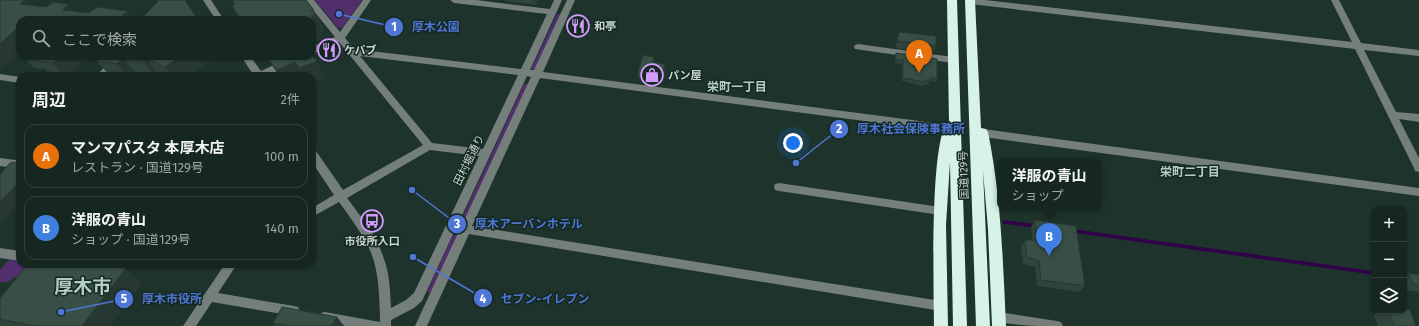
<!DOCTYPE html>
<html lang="ja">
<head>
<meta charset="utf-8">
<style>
  body { margin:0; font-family:"Fira Sans","Noto Sans JP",sans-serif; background:#1f2e29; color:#f1f3f6 }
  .controls { position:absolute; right:12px; bottom:12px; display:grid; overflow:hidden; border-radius:8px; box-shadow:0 1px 3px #0004 }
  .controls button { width:36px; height:36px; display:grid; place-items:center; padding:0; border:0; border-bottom:1px solid #35433e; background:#162620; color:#f1f3f6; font:20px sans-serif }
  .you { position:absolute; left:793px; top:143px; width:14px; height:14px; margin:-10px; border:3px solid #fff; border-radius:50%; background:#1a73e8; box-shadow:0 0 0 6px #1a73e833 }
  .badge { display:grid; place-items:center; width:26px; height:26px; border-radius:50%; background:#bca0f2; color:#fff; font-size:13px; font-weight:700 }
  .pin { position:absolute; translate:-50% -33px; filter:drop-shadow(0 1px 2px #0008) }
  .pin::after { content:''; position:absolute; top:21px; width:14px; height:12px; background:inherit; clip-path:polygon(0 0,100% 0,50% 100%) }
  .popup { position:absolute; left:997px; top:158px; width:104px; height:52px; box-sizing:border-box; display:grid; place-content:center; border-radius:8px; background:#162620; filter:drop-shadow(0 1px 3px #0005); font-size:13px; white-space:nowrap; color:#9ea5a5 }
  .popup b { font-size:15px; color:#f1f3f6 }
  .popup::after { content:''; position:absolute; left:50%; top:100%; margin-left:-8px; border:8px solid transparent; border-top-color:#162620 }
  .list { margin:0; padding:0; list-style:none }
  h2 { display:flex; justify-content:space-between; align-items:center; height:52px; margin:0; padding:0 16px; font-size:17px }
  h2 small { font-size:13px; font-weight:400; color:#9ea5a5 }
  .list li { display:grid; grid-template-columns:26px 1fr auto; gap:12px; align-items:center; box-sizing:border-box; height:64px; margin:0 8px 8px; padding:0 8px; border:1px solid #35433e; border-radius:12px }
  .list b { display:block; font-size:15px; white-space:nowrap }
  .list p { margin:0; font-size:13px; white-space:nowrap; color:#9ea5a5 }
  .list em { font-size:13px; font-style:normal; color:#9ea5a5 }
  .icon { flex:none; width:22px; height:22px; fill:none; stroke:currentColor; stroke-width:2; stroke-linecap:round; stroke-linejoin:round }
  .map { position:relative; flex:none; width:1419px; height:326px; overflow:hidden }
  .search { position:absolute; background:#162620; box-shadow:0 1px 3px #0004; left:16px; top:16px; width:300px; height:44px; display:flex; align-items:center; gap:10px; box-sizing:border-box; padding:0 14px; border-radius:12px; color:#9ea5a5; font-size:15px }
  .panel { position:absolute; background:#162620; box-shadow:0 1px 3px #0004; left:16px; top:72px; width:300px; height:196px; border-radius:12px }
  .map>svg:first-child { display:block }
  .green { fill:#532e6d }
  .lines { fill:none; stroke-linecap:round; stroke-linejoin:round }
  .stream { stroke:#300048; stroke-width:3.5 }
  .minor { fill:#747f7b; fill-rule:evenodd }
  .highway { fill:#d7f2e7; fill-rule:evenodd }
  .wall { fill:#30443c }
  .shaded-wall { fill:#273731 }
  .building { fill:#384f46; stroke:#273731 }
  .labels { text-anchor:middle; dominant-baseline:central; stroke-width:3; stroke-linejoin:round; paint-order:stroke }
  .poi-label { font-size:11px; font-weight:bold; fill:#c8d5cf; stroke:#132921; text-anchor:start }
  .street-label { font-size:11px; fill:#c8d5cf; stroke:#132921 }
  .neighbourhood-label { font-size:12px; font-weight:bold; fill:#b2ccc1; stroke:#132921 }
  .town-label { font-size:19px; font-weight:bold; fill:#b2ccc1; stroke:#132921 }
  .leader { fill:none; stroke:#5076d5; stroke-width:1.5 }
  .callout-dot { fill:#5076d5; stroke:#132921; stroke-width:1.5 }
  .mark-label { font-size:12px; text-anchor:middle; font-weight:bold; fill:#fff }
  .callout-label { font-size:12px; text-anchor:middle; font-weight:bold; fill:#5076d5; stroke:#132921; stroke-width:3; stroke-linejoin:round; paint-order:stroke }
</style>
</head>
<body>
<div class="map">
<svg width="1419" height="326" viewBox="0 0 1419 326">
  <rect width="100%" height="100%" fill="#1d332b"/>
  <g class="green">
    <polygon points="315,0 362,0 343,27 338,28"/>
    <polygon points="557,14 561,14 535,70 531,69"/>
    <polygon points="524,84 530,84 466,223 460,222"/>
    <polygon points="453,235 458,236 432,293 427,292"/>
    <polygon points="9,260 20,261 20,264 35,264 29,279 14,277 8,282 0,282 0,270"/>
  </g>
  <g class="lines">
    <g class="stream">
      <polyline points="1004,222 1036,226"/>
      <polyline points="1074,231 1374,273"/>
    </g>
    <g class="minor">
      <polygon points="203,0 211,0 224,20 216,20"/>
      <path d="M305,0h9l26,32 23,-32h8l-26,38 9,11 167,20 26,-55 -93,-11 -4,-3h26l74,9 4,-9h8l-32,70h4l33,-70h8l-32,72 415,54 2,3 -2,3 -3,1 -415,-55 -68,148 469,75 4,1 2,4 -2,4 -4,1 -472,-77 -42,92h-12l43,-93 -4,-1 -32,69 -8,7 -23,12v6h-45l-25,-5 -2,-4 2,-4 4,-1 55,10v-5c-1,-24 -1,-51 -13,-73 -8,-15 -18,-28 -28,-42l-27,15v-9l22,-13 -22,-33v-12l4,1 27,39 80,-45 -84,-103 -27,12v-7l23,-10zM360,56l158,19 -35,74 -51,-6zM527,76l4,1 -69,148 -4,-1zM430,150l49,6 -65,137 -8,7 -15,8c-1,-16 -1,-33 -7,-49 -7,-23 -23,-42 -37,-61z"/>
      <polygon points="966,0 985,0 1352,42 1331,0 1339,0 1361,43 1419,50 1419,56 1364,50 1396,112 1419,114 1419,122 1399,119 1419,158 1419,172 1415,171 1414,168 1355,49 970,4 967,3"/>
      <polygon points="858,44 953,57 957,60 953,63 855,49 854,47 855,45"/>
      <polygon points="115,56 124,56 106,76 96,76"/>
      <polygon points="241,56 250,56 261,71 293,56 305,56 304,58 267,76 254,76"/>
      <polygon points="0,74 20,77 20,83 0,80"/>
      <polygon points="976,128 1419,188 1419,196 976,136 971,132"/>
      <polygon points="20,157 20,167 4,185 0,186 0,175 8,167 0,166 0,158 15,160"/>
      <polygon points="779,183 940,207 944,208 945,211 944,214 940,215 779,191 775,190 774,187 775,184"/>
      <polygon points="0,248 20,251 20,261 0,258"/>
      <polygon points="225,264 237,264 218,293 294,306 298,307 300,311 298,315 294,316 212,302 196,326 183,326"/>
      <path d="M999,312l58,9 4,1 2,4c-22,0 -47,0 -68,-5l-2,-4 2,-4z"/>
    </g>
    <g class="highway">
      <path d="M947,0h10l10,326h-14l-3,-164 -4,63 2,101h-14c0,-27 -5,-194 15,-204z"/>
      <path d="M965,0h10l6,128 5,1 2,3c13,64 15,129 18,194h-14l-4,-97 -5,-58 7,155h-14z"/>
    </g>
  </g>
  <g class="wall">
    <polygon points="185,0 198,20 147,20 144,16"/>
    <polygon points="232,0 306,0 313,9 322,26 324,32 321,33 324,38 312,20 240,20 232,6 234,5"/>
    <polygon points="504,0 538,0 536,5 505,1"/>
    <polygon points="899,32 936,46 934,53 895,48"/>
    <polygon points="896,53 937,79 936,82 930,81 928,85 924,84 923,86 902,81 902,64 895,63 895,56"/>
    <polygon points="23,56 87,56 68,76 51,76 45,69 34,68"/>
    <polygon points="102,56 216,56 189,76 161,76 159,75 159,76 143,76 137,75 136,76 110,76 97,61"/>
    <polygon points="266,56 312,56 326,78 312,76 279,76"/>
    <polygon points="654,57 654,63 665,64 665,71 663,80 638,78 638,71"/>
    <polygon points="1035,220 1085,286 1080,292 1037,286 1035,267 1023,264 1021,247 1025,240 1032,240 1031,227"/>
    <polygon points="1409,273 1419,275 1419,292 1405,290 1404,288 1404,277"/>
    <polygon points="142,283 110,326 0,326 0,298"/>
    <polygon points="1380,311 1404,311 1416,326 1378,326 1374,315"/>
    <polygon points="273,323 344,326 276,326"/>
  </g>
  <g class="shaded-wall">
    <polygon points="25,0 28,0 39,13 20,4"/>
    <polygon points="535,0 538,0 536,5"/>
    <polygon points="68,4 80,19 63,10"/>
    <polygon points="313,9 324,32 321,33 324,38 312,44 312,22 311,16 311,10"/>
    <polygon points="127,11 133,20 118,20"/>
    <polygon points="20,26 20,53 1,70 0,69 0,44"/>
    <polygon points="60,56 87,56 68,76 64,76 53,63"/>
    <polygon points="181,56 216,56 189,76 172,76 165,67"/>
    <polygon points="123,58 137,75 136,76 127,76 117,64"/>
    <polygon points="146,58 159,75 159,76 155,76 144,61"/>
    <polygon points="317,61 326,78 312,84 312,76 304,76 299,68"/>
    <polygon points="295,62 303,76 280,76 277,70"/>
    <polygon points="665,64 665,71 663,80 662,73"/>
    <polygon points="20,181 20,202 0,224 0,202"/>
    <polygon points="126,268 142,283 110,326 82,326"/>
    <polygon points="337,317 344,326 331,326"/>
  </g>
  <g class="building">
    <polygon points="0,0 25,0 20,4 46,7 54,2 68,4 63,10 88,13 98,7 127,11 118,20 20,20 20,26 0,44"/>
    <polygon points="159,0 185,0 198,20 176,20 144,16"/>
    <polygon points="232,0 306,0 313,9 311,10 315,14 311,16 315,21 312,22 312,20 242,20 232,6 235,4"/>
    <polygon points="899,32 936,36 936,46 897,41"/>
    <polygon points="896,53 937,59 937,79 930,78 930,81 924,80 924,82 903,78 903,60 896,60"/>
    <polygon points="643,55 654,57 652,62 665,64 662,73 638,71"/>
    <polygon points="41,56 60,56 53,63 37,61"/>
    <polygon points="102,56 181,56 165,67 146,58 144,61 123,58 117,64 97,61"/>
    <polygon points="266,56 312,56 317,61 299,68 295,62 277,70"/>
    <polygon points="12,162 20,164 20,181 0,202 0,174 9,164"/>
    <polygon points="1035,220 1076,226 1085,286 1041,280 1039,261 1027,257 1025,240 1037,240"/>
    <polygon points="28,264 102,264 126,268 82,326 35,326 0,319 0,298"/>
    <polygon points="1409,273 1419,275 1419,285 1413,284"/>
    <polygon points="282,307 337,317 331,326 289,326 273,323"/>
    <polygon points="1404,309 1410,310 1416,326 1394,326 1388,311 1404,311"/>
  </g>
  <defs>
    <g id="restaurant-ring" transform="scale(1.15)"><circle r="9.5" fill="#132921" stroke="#d39cfc" stroke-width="1.5"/><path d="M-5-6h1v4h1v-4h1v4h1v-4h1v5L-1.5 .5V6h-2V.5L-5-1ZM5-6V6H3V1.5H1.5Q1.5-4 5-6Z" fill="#d39cfc"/></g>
    <g id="shop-ring" transform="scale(1.15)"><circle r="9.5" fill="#132921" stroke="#d39cfc" stroke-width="1.5"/><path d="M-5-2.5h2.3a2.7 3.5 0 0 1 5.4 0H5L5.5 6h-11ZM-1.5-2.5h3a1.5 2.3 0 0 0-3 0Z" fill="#d39cfc"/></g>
    <g id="bus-ring" transform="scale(1.15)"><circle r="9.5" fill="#132921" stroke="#d39cfc" stroke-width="1.5"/><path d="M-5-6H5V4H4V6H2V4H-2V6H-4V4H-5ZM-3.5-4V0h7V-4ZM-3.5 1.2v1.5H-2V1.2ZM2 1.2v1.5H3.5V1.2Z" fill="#d39cfc"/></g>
  </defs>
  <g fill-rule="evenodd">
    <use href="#restaurant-ring" x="578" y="26"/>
    <use href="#restaurant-ring" x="329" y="50"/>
    <use href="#shop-ring" x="652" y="75"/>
    <use href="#bus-ring" x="372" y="221"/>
  </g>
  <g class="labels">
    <g class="poi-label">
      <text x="594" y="26">和亭</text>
      <text x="344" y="50">ケバブ</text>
      <text x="668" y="75">パン屋</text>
      <text x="372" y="241" text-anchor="middle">市役所入口</text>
    </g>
    <g class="street-label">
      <text transform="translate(469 160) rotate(-64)">田村堀通り</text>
      <text transform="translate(964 175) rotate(-92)">国道129号</text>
    </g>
    <g class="neighbourhood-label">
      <text x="737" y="87">栄町一丁目</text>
      <text x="1190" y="172">栄町二丁目</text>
    </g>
    <g class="town-label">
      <text x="83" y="286">厚木市</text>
    </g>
  </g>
  <path class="leader" d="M339 14L394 27M796 163L839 129M412 190L457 224M413 257L483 298M61 312L124 299"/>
  <g class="callout-dot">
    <circle cx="339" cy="14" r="4"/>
    <circle cx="796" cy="163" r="4"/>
    <circle cx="412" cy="190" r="4"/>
    <circle cx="413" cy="257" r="4"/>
    <circle cx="61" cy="312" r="4"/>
    <circle cx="394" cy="27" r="10"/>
    <circle cx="839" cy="129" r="10"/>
    <circle cx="457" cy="224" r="10"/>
    <circle cx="483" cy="298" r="10"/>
    <circle cx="124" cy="299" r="10"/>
  </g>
  <g class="mark-label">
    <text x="394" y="31">1</text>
    <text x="839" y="133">2</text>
    <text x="457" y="228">3</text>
    <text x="483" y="303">4</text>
    <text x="124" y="303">5</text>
  </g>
  <g class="callout-label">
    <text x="436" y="31">厚木公園</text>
    <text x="911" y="133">厚木社会保険事務所</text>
    <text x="529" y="228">厚木アーバンホテル</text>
    <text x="545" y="303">セブン-イレブン</text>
    <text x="172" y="303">厚木市役所</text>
  </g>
</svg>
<div class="controls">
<button>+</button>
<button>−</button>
<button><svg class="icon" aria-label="layers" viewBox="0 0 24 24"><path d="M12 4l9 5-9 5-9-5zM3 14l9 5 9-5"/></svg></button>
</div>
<div class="you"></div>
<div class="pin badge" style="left:919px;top:73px;background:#e8710a">A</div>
<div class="pin badge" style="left:1049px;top:256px;background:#3f7fe0">B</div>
<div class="popup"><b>洋服の青山</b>ショップ</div>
<div class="search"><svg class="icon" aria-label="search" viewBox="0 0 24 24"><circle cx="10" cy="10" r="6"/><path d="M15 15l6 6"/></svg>ここで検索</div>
<section class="panel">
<h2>周辺<small>2件</small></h2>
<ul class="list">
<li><span class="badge" style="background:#e8710a">A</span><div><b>マンマパスタ 本厚木店</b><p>レストラン · 国道129号</p></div><em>100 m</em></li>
<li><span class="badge" style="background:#3f7fe0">B</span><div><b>洋服の青山</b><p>ショップ · 国道129号</p></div><em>140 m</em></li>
</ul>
</section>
</div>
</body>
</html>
